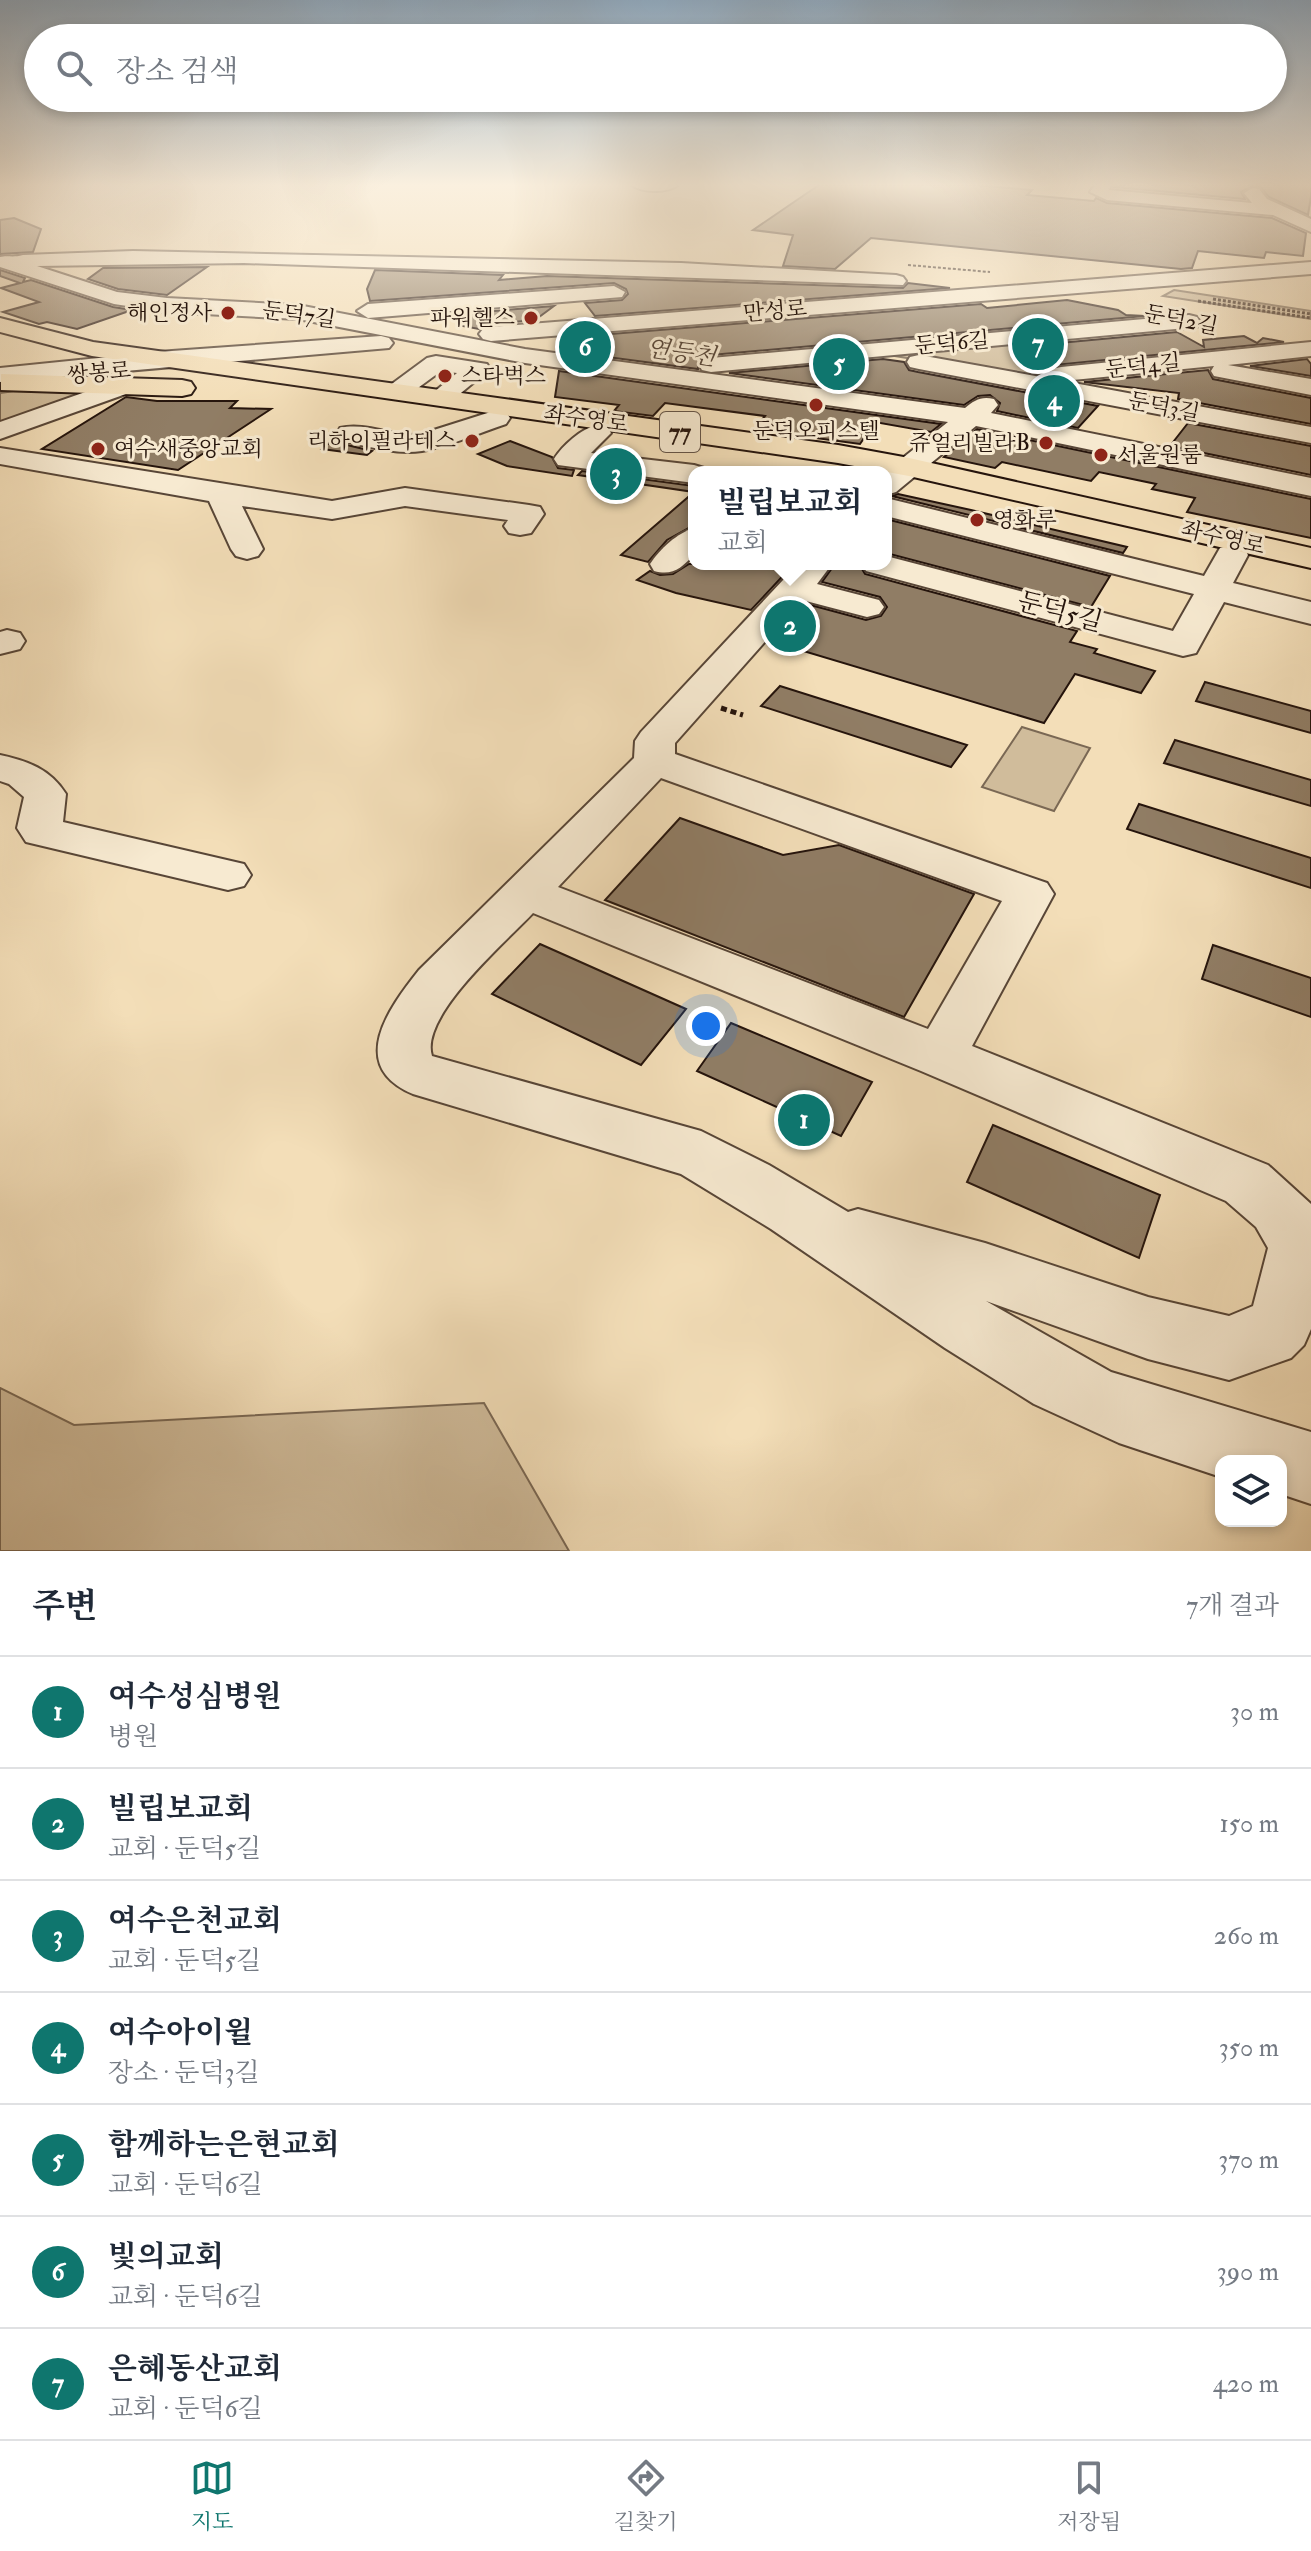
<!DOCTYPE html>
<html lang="ko">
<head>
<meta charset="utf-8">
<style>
  body { margin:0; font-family:"IM FELL Double Pica","Noto Serif KR",serif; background:#f2f2f3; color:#1f2937 }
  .controls { position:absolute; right:24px; bottom:24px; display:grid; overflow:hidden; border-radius:16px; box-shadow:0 4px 12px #0003 }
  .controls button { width:72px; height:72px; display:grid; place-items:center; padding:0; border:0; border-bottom:2px solid #e0e1e3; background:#fff; color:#1f2937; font:40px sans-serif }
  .you { position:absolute; left:706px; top:1026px; width:28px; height:28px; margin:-20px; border:6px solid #fff; border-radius:50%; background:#1a73e8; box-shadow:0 0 0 12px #1a73e833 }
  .badge { display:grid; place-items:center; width:52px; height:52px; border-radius:50%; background:#0f766e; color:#fff; font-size:26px; font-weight:700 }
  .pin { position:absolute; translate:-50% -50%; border:4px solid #fff; box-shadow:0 2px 8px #0006 }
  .popup { position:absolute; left:688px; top:466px; width:204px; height:104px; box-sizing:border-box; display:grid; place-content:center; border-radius:16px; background:#fff; filter:drop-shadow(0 2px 6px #0005); font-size:26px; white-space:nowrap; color:#747a83 }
  .popup b { font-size:30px; color:#1f2937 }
  .popup::after { content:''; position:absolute; left:50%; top:100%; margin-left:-16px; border:16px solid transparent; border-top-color:#fff }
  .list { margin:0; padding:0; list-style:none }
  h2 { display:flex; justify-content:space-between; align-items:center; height:104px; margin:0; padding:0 32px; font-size:34px }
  h2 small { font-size:26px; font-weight:400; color:#747a83 }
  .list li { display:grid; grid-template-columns:52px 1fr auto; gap:24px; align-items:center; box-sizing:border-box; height:112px; padding:0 32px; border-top:2px solid #e0e1e3 }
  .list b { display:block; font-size:30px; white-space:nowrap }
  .list p { margin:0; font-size:26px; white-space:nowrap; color:#747a83 }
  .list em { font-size:26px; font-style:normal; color:#747a83 }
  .icon { flex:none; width:44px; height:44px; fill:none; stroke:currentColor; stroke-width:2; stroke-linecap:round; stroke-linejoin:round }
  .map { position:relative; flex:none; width:1311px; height:1551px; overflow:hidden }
  .search { position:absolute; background:#fff; box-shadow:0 4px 12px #0003; left:24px; right:24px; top:24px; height:88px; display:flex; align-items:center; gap:20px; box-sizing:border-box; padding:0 28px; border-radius:44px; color:#747a83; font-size:30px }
  .sheet { height:888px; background:#fff }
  nav { display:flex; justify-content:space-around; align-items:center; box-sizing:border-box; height:112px; border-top:2px solid #e0e1e3; background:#fff; font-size:22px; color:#747a83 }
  nav a { display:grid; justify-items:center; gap:4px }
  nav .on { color:#0f766e }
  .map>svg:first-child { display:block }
  .green { fill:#d0bc9b; stroke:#7a6854; stroke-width:2 }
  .building { fill:#907d65; stroke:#25140c; stroke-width:2 }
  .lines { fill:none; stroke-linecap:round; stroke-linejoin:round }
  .minor-casing { stroke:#584637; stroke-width:4 }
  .major-casing { stroke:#25140c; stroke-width:4 }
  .path-far2 { stroke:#25140c; stroke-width:2; stroke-dasharray:3 2; stroke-linecap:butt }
  .path-far1 { stroke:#25140c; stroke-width:3; stroke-dasharray:3 2; stroke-linecap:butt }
  .path { stroke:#25140c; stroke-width:5; stroke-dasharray:6 4; stroke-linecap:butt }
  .minor { fill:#f7ead1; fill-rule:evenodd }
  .major { fill:#f3deb8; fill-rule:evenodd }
  .poi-dot { fill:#8f2418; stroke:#f7ead1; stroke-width:3 }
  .labels { text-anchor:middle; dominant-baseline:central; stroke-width:6; stroke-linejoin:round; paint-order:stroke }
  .far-street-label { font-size:22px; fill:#25140c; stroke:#f7ead1 }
  .far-poi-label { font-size:22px; fill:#25140c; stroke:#f7ead1; text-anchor:end }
  .far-water-label { font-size:24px; font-style:italic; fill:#5b493a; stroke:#f7ead1 }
  .shield { fill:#f7ead1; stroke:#645447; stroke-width:2 }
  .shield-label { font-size:24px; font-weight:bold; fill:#25140c }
  .street-label { font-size:26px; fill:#25140c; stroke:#f7ead1 }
</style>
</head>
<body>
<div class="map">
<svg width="1311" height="1551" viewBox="0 0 1311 1551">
  <rect width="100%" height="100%" fill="#f3deb8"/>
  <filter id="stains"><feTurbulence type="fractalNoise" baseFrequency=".0025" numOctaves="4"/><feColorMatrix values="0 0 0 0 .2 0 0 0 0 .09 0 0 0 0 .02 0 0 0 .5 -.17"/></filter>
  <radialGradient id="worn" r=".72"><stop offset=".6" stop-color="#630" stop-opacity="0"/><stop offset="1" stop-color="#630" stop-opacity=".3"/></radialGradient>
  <g class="green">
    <polygon points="1174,290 1311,311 1311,319 1163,296"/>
    <polygon points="1014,342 1059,372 1018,376 895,356 893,353"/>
    <polygon points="15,391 96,392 0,426 0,393"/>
    <polygon points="1022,727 1090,748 1054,811 982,787"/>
    <polygon points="0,1388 74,1425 484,1403 569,1551 0,1551"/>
  </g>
  <g class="building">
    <polygon points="819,185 976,185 1032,190 1027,195 1094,201 1096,198 1107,203 1272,218 1306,233 1303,256 1266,252 1264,258 1198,251 1192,268 1181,269 871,238 835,269 783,266 793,235 753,230"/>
    <polygon points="1114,185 1311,185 1311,196 1308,215 1269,197 1261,187 1254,185 1241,192 1245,199 1113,187"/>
    <polygon points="14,218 41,229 33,252 0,254 0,220"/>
    <polygon points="207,267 167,295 118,289 88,279 103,268"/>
    <polygon points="0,270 25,278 23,282 31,280 113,307 132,310 77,329 47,322 39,324 3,312 39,302 1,288 20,283 0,276"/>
    <polygon points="375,270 503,275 499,280 547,276 903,288 908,283 950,288 595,316 585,303 622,300 628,294 626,289 614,283 370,301 367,289"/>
    <polygon points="1067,300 1118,310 1126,315 1145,316 711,355 699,358 698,369 562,351 563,346 574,337 981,304 987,308"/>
    <polygon points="554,306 535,320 491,324 479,329 457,325 457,314"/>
    <polygon points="1177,332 1204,347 1203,340 1244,336 1257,343 1263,338 1284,342 1055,365 1027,346"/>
    <polygon points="883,359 904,362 909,370 918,372 1098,406 1078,428 997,411 1000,403 990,395 978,396 964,405 729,373"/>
    <polygon points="1307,359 1311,364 1311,376 1250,366"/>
    <polygon points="1208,370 1213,379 1311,398 1311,424 1178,399 1179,393 1084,382"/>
    <polygon points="559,371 941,424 931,432 875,422 860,444 786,434 790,428 759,423 765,416 665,403 653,416 614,411 619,405 555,397"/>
    <polygon points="126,397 157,401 237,401 230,408 271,409 178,470 42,449"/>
    <polygon points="1188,423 1311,446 1311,475 1170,446"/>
    <polygon points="977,429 1311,499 1311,538 1187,512 1195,498 1152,489 1156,484 1099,472 1091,481 1002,462 995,468 944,457"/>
    <polygon points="335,438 339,443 372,451 367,455 322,449"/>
    <polygon points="510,441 552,457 558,468 574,470 572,476 507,466 478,454"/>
    <polygon points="582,471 694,486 694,492 578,475"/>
    <polygon points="694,492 694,525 667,540 648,562 621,555"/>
    <polygon points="898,494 971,510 1127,547 1123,553 892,496"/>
    <polygon points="886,519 1110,576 1091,607 886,553"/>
    <polygon points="689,564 794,564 751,610 676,593 637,580 650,571 660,575 673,574"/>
    <polygon points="835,564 859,564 865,574 1077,631 1070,642 1097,649 1094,653 1155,671 1141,693 1075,674 1044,723 770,641 803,603 866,620 881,616 887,607 880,597 822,582"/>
    <polygon points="1205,682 1311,711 1311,733 1196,701"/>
    <polygon points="780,686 967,745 951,767 761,706"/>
    <polygon points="1175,740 1311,780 1311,806 1164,763"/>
    <polygon points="1139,804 1311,858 1311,888 1127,829"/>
    <polygon points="680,818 783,855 839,845 974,894 904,1017 605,900"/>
    <polygon points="540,944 686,1009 641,1065 492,994"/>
    <polygon points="1213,945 1311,978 1311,1017 1202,979"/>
    <polygon points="731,1023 872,1082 841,1136 697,1071"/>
    <polygon points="993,1125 1160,1195 1139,1258 967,1182"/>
  </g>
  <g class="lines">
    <g class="minor-casing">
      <g id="minor">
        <path d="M632,185h46c-10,8 -36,8 -46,0z"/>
        <polygon points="1095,185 1111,185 1109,190 1252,203 1244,193 1253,188 1259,189 1267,199 1311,219 1311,232 1273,215 1107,200 1090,192"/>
        <path d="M133,251l548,12 215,12 7,2 3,4 -3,4 -659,-22 -207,3 80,26 50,6 131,7 227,44 440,59c10,-8 16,-12 29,-9l4,6 -7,8 320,65v18l-335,-70 -80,66 -10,3 -1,-23 63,-50 -423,-59 -227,-44 -131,-7 -53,-8 -114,-37v-10c8,-2 12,1 23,-2z"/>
        <polygon points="1311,262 1311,274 491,341 483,339 479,334 483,329 491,327"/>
        <polygon points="614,286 625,292 622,297 368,318 357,311 368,304"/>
        <polygon points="1189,315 1197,317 1200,322 1197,327 711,372 702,370 699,365 702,360 711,358"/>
        <polygon points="381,336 389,338 393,343 389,348 0,382 0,368 158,352"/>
        <polygon points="1311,342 1311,356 1228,365 1311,379 1311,395 1214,376 1211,371 1214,366 1063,381 1311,427 1311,443 919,369 910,367 907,362 910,357 919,355 1052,379 1049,374 1052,369 1061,367"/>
        <polygon points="436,356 487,364 490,369 450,402 432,402 428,397 457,373 441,371 407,396 389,396 385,391 389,386 427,358"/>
        <polygon points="128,377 137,380 141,385 137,390 0,439 0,422"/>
        <path d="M497,410l9,2 4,6 -4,6c-27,9 -56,22 -84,27 -26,4 -57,-5 -82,-11l-4,-6 4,-6c25,-6 52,8 78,7z"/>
        <path d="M597,425l10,2 4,6 -20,20 103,12 10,3 3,4h-13v11l-136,-18 -4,-6c9,-14 27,-30 43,-34z"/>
        <polygon points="0,448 332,501 405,488 529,505 540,507 544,514 531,533 520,535 509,533 504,526 508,520 405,506 332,519 242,506 263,549 258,556 247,559 236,556 231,549 209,501 0,464"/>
        <polygon points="886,498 1204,576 1220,548 1232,545 1244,548 1248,555 1233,583 1311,602 1311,624 1224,602 1196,653 1183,656 866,571 862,564 886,564 886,556 1173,631 1194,594 886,516"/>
        <path d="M694,528v27c-13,13 -21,21 -40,16l-4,-7c10,-15 27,-31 44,-36z"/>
        <path d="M798,564h34l-15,20 62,16 5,7 -5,7 -12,3 -65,-17 -127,143v11l372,129 7,11 -82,152 296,119 43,39v125l-7,16 -13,13 -62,22 -81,-21 -162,-58 125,71 200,60v72l-30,-10v-33h-60v16l-102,-34 -85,-39 -89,-56 -174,-119 -90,-55 -268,-80c-66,-28 -25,-85 6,-124l215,-212 1,-17 6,-9zM661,778l341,123 -74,128 -370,-142zM533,913l388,158 305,130 30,26 12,21 -15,58 -24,10 -81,-19 -163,-54 -127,-34 -10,3 -79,-47 -68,-34 -269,-75c-13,-40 75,-115 101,-143z"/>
        <polygon points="7,630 20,633 25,641 20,649 0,654 0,632"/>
        <path d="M0,755c28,6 50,14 66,39l-3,28 181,42 7,11 -7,11 -16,4 -202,-48 -9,-14 7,-31 -15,-13 -9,-3z"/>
      </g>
    </g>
    <g class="major-casing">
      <g id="major">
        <polygon points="0,318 93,342 838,445 909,458 1311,548 1311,568 909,476 838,463 92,356 0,332"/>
        <polygon points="1,374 182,380 191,382 195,388 191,394 182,396 1,390"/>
      </g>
    </g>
    <polyline class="path-far2" points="908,265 990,272"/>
    <g class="path-far1">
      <polyline points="1213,299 1311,314"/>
      <polyline points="1198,301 1311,318"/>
    </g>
    <polyline class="path" points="721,708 743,715"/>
    <use href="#minor" class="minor"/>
    <use href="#major" class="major"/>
  </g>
  <linearGradient id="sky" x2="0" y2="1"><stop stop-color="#90a9be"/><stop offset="0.46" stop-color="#faf0df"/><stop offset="1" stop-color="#faf0df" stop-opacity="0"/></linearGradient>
  <rect width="1311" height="402" fill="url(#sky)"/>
  <g class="poi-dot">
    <circle cx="228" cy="313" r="8"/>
    <circle cx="531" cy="318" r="8"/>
    <circle cx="445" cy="376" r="8"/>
    <circle cx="816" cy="405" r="8"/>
    <circle cx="472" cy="441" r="8"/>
    <circle cx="1046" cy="443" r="8"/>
    <circle cx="98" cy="449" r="8"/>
    <circle cx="1101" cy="455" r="8"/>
    <circle cx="977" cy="520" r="8"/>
  </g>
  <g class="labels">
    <g class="far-street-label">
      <text transform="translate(775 311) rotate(-5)">만성로</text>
      <text transform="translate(299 315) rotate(8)">둔덕7길</text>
      <text transform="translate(1181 320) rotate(11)">둔덕2길</text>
      <text transform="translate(952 343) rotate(-5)">둔덕6길</text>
      <text transform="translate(1143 366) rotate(-6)">둔덕4길</text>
      <text transform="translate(99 373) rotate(-5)">쌍봉로</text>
      <text transform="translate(1164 407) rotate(11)">둔덕3길</text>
      <text transform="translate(586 419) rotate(8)">좌수영로</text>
      <text transform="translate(1223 538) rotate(13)">좌수영로</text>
    </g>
    <g class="far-poi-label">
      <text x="212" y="313">해인정사</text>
      <text x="515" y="318">파워헬스</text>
      <text x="461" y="376" text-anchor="start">스타벅스</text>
      <text x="816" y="431" text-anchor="middle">둔덕오피스텔</text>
      <text x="456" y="441">리하이필라테스</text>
      <text x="1030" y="443">쥬얼리빌라B</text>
      <text x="114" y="449" text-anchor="start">여수새중앙교회</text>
      <text x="1117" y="455" text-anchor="start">서울원룸</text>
      <text x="993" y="520" text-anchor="start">영화루</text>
    </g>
    <g class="far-water-label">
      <text transform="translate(681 353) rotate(8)">연등천</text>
    </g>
    <rect class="shield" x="660" y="412" width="40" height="40" rx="6"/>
    <g class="shield-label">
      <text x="680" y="432">77</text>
    </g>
    <g class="street-label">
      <text transform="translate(1060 612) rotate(15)">둔덕5길</text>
    </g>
  </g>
  <rect width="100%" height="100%" filter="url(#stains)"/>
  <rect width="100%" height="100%" fill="url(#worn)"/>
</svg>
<div class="controls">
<button><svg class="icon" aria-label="layers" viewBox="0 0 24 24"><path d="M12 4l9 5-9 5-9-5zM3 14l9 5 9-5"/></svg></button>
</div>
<div class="you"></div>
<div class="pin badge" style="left:804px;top:1120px">1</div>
<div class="pin badge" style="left:790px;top:626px">2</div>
<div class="popup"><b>빌립보교회</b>교회</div>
<div class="pin badge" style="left:616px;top:474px">3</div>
<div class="pin badge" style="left:1054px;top:401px">4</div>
<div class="pin badge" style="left:839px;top:364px">5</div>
<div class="pin badge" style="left:585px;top:347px">6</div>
<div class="pin badge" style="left:1038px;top:344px">7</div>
<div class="search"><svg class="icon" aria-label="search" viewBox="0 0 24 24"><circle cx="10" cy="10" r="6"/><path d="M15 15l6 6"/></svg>장소 검색</div>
</div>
<section class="sheet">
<h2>주변<small>7개 결과</small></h2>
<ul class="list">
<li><span class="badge">1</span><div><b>여수성심병원</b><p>병원</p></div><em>30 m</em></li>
<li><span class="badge">2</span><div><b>빌립보교회</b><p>교회 · 둔덕5길</p></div><em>150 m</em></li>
<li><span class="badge">3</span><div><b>여수은천교회</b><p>교회 · 둔덕5길</p></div><em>260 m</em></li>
<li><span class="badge">4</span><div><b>여수아이윌</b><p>장소 · 둔덕3길</p></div><em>350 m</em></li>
<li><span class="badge">5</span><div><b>함께하는은현교회</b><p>교회 · 둔덕6길</p></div><em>370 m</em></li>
<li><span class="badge">6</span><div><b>빛의교회</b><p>교회 · 둔덕6길</p></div><em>390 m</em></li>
<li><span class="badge">7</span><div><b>은혜동산교회</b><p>교회 · 둔덕6길</p></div><em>420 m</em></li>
</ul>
</section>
<nav>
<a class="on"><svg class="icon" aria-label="map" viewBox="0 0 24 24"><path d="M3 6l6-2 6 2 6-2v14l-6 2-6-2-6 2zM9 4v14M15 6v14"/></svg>지도</a>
<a><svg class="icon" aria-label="directions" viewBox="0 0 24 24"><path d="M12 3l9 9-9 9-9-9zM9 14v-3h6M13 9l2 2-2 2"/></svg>길찾기</a>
<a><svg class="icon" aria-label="saved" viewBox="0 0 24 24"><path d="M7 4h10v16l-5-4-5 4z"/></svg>저장됨</a>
</nav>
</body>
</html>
